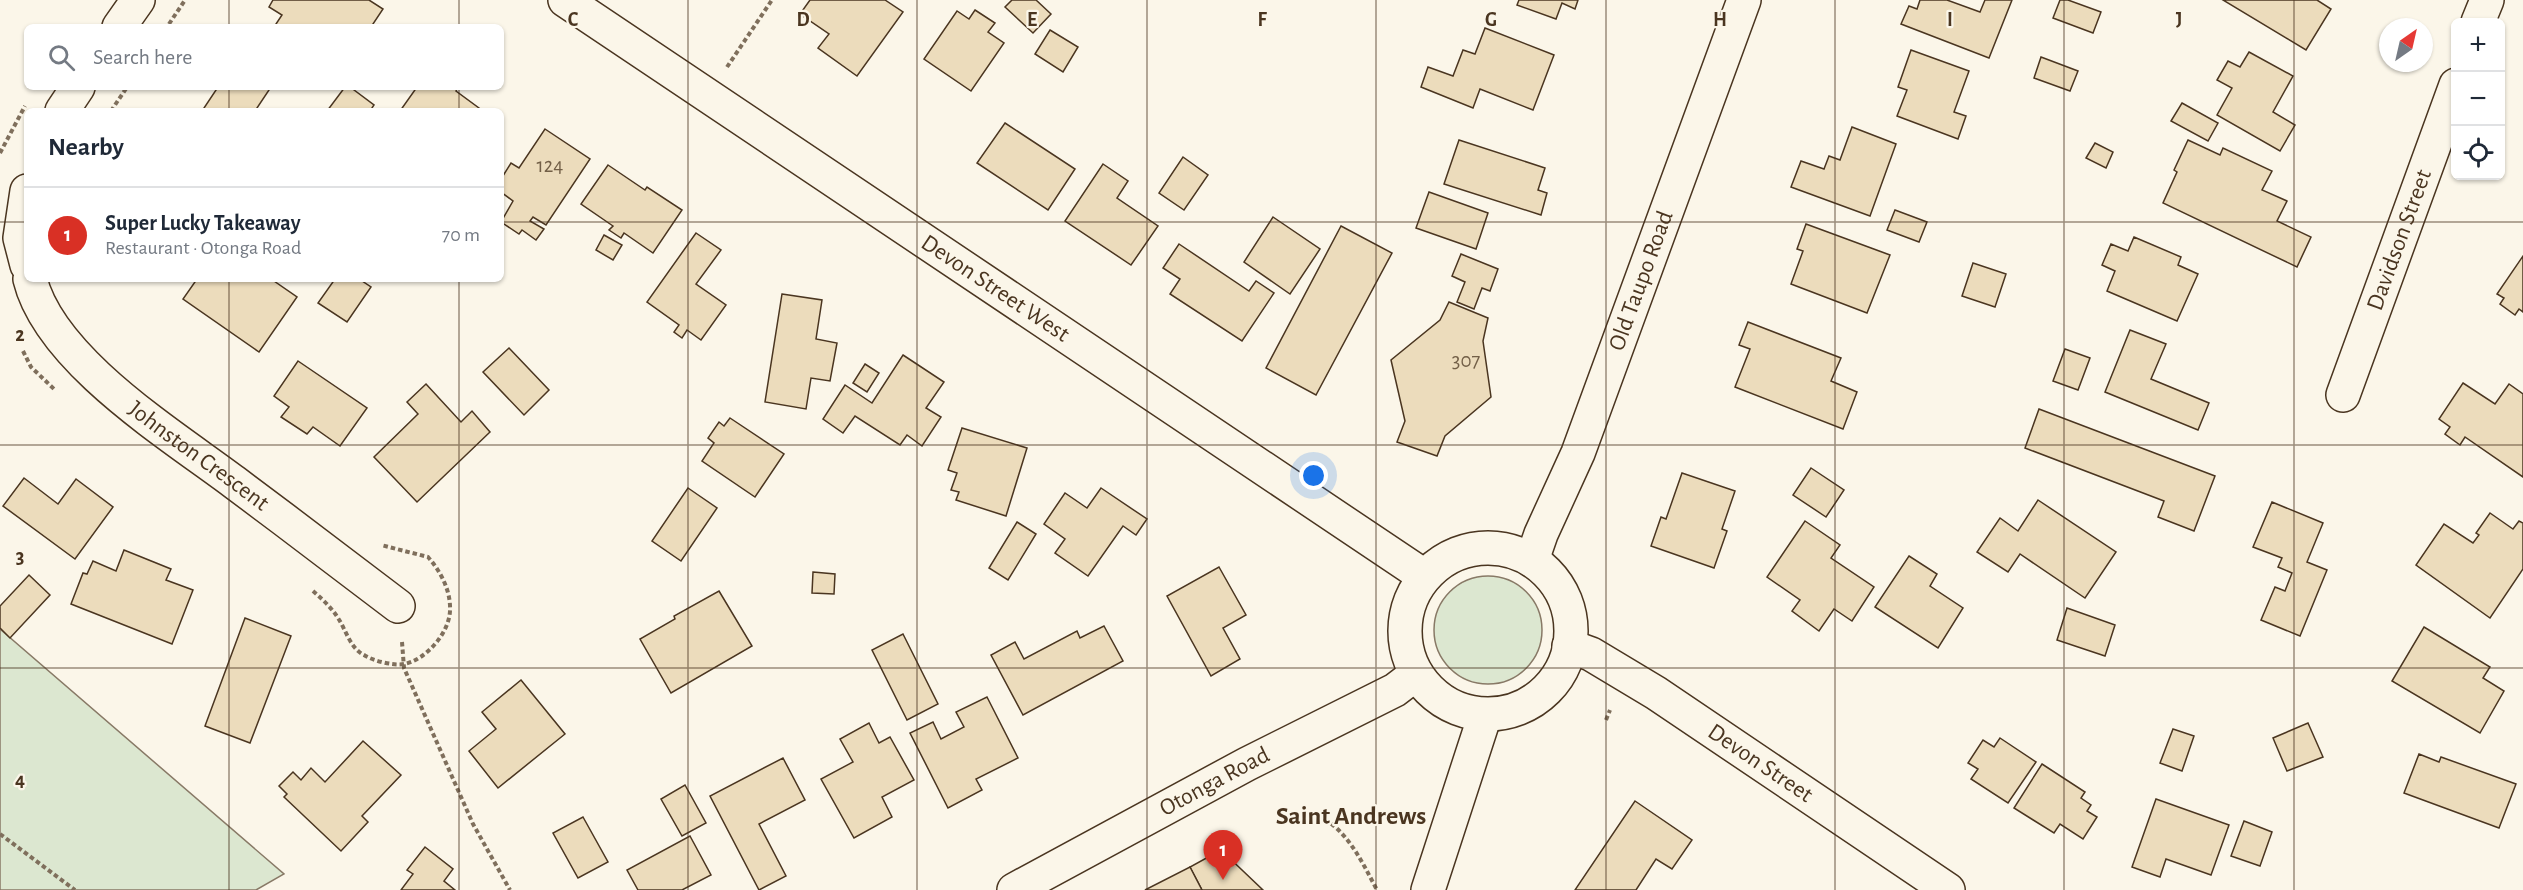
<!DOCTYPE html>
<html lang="en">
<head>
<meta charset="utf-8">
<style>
  body { margin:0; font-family:"Alegreya Sans",sans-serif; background:#f6f6f7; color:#1f2937 }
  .controls { position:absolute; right:18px; top:18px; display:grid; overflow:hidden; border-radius:9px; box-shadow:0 2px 4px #0004 }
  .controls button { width:54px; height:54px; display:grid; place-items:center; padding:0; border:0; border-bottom:2px solid #e0e1e3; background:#fff; color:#1f2937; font:30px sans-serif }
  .compass { position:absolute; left:2379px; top:18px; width:54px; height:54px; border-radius:50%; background:#fff; box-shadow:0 2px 4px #0004; rotate:34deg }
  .you { position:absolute; left:1314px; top:476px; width:21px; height:21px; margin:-15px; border:4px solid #fff; border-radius:50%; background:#1a73e8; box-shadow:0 0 0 9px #1a73e833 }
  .badge { display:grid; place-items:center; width:39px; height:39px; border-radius:50%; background:#d93025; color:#fff; font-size:20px; font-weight:700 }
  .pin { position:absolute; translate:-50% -50px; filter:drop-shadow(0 2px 3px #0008) }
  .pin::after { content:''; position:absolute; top:32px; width:21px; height:18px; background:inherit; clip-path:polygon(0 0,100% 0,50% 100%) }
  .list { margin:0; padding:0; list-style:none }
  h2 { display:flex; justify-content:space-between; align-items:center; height:78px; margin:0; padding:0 24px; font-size:26px }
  h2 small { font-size:20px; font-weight:400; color:#747a83 }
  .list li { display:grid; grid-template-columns:39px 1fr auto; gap:18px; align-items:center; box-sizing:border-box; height:96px; padding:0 24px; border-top:2px solid #e0e1e3 }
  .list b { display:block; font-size:22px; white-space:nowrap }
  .list p { margin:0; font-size:20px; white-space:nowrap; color:#747a83 }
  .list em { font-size:20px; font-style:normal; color:#747a83 }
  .icon { flex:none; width:33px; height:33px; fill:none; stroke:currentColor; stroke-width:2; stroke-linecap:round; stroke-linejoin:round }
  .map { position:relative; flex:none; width:2523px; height:890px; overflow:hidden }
  .search { position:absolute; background:#fff; box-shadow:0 2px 4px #0004; left:24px; top:24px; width:480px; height:66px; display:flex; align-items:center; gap:15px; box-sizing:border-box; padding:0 21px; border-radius:9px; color:#747a83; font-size:22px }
  .panel { position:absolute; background:#fff; box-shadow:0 2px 4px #0004; left:24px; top:108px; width:480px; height:174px; border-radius:9px }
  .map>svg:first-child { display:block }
  .green { fill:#dce7d0; stroke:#887966; stroke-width:1.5 }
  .building { fill:#ecdcbc; stroke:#4a3520; stroke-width:1.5 }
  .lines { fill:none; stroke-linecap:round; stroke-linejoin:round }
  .minor-casing { stroke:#4a3520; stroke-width:36 }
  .tertiary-casing { stroke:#4a3520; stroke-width:36 }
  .secondary-casing { stroke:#4a3520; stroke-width:36 }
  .trunk-casing { stroke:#4a3520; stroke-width:36 }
  .path { stroke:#7f6f5c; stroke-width:4; stroke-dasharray:4.5 3; stroke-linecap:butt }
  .minor { stroke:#fbf6e9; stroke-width:33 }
  .tertiary { stroke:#fbf6e9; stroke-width:33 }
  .secondary { stroke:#fbf6e9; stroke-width:33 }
  .trunk { stroke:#fbf6e9; stroke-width:33 }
  .grid { fill:none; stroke:#4a3520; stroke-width:1.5; stroke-opacity:0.55 }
  .labels { text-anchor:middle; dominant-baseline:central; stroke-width:4.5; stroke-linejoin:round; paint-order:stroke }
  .number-label { font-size:21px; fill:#725f47 }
  .street-label { font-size:24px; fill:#4a3520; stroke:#fbf6e9 }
  .neighbourhood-label { font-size:26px; font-weight:bold; fill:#4a3520; stroke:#fbf6e9 }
  .grid-label { font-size:20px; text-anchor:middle; font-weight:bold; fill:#4a3520; stroke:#fbf6e9; stroke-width:4.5; stroke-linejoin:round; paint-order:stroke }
</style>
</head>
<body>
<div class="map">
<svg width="2523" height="890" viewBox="0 0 2523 890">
  <rect width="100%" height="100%" fill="#fbf6e9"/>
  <g class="green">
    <circle cx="1488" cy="630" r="54"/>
    <polygon points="0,629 284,874 256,890 0,890"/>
  </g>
  <g class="building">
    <polygon points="273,0 369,0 383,9 371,27 274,27 282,15 269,7"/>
    <polygon points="810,0 885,0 903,12 857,76 818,48 829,34 800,14"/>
    <polygon points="1012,0 1036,0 1051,14 1033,33 1005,7"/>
    <polygon points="1519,0 1578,0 1575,9 1562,3 1556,19 1517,5"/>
    <polygon points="1920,0 1947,0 1980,12 1985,0 2012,0 1989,58 1901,24 1909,6 1917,9"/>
    <polygon points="2060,0 2068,0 2101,12 2093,33 2053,18"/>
    <polygon points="2223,0 2317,0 2331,9 2306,50"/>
    <polygon points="975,10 995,23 988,32 1004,43 971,91 924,59 957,11 969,19"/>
    <polygon points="1485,28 1554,55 1533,110 1480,89 1473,108 1421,87 1428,67 1453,76 1463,50 1475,54"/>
    <polygon points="1050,30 1078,47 1063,72 1035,54"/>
    <polygon points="1911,50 1969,71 1954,112 1966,116 1958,139 1897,116 1907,90 1898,87"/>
    <polygon points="2249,52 2293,76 2273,112 2295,125 2280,151 2217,115 2232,88 2217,80 2228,61 2240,67"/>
    <polygon points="2041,57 2078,71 2070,91 2034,78"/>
    <polygon points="218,87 271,87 255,111 202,111"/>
    <polygon points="345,87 350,87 374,105 370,111 327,111"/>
    <polygon points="417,87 458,87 456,91 483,111 400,111"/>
    <polygon points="2182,103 2218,123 2208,141 2171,121"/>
    <polygon points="1005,123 1075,169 1048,210 977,163"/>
    <polygon points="1852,127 1896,144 1870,216 1791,187 1801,161 1824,169 1829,156 1840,160"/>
    <polygon points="545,129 590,159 546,225 533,217 530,221 544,229 536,240 522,230 519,234 501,222 513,201 501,192 501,179 511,163 519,168"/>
    <polygon points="1459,140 1545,168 1538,190 1547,193 1541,215 1444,184"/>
    <polygon points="2188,140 2220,155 2223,148 2272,171 2262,190 2287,201 2277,221 2311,237 2297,267 2163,203 2177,172 2174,170"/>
    <polygon points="2095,143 2113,152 2106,168 2086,158"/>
    <polygon points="1183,157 1208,175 1184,210 1159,193"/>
    <polygon points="1103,164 1128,181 1117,198 1158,226 1131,265 1065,221"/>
    <polygon points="608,165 645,190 647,187 682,210 653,253 624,233 621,238 609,230 613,226 581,204"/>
    <polygon points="1429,192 1488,213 1476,249 1416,228"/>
    <polygon points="1895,210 1927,222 1919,242 1887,230"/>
    <polygon points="1273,217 1320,249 1290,294 1244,262"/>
    <polygon points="1806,224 1890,255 1867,313 1791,284 1803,251 1797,249"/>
    <polygon points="1341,226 1392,253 1316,395 1266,368"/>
    <polygon points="696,233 721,250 696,284 726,305 701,340 687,330 682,338 674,332 679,325 647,302"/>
    <polygon points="604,235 622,245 613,260 596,250"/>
    <polygon points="2134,237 2181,257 2178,265 2198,274 2177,321 2107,291 2115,271 2102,265 2111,244 2128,251"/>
    <polygon points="1179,244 1249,291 1256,281 1274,293 1242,341 1170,294 1180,279 1163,268"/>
    <polygon points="1461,254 1498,269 1490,291 1482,288 1474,309 1457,302 1465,282 1452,276"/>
    <polygon points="2523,256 2523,312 2519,309 2515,315 2500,304 2504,298 2497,294"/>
    <polygon points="1973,263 2006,274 1995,307 1962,296"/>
    <polygon points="197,279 271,279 297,297 259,352 183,299"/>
    <polygon points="335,279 359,279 371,287 347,322 318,303"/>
    <polygon points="782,294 822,300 816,339 837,343 830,381 811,378 806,409 765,402"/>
    <polygon points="1449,302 1488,318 1483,341 1491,397 1445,436 1437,456 1397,442 1405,421 1391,360 1440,320"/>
    <polygon points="1748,322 1841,358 1831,381 1857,392 1843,429 1735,387 1750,349 1739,345"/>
    <polygon points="2130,330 2166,344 2151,379 2209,403 2198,430 2105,392"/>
    <polygon points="509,348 549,390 524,415 483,372"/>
    <polygon points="2065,349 2090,358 2078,390 2053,381"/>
    <polygon points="903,355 944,382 926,408 941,417 922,446 907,435 900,445 855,416 843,433 823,419 845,385 872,403"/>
    <polygon points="298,361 367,408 340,446 313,427 307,434 281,417 289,407 274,396"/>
    <polygon points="865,364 879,373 867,392 853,383"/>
    <polygon points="2463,383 2495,404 2509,384 2523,394 2523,477 2465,437 2460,445 2445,434 2450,427 2439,419"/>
    <polygon points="426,384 461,422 472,411 490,432 417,502 374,457 418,414 407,402"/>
    <polygon points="2039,409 2215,476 2194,531 2158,517 2164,501 2025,448"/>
    <polygon points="730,418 784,454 755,497 702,461 714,443 708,438 719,422 724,426"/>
    <polygon points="962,428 1027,448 1006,516 956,500 959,492 951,490 957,473 948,470"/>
    <polygon points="1811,468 1844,490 1826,517 1793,495"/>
    <polygon points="1682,473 1735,491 1722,529 1727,531 1714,568 1651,546 1661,517 1666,519"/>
    <polygon points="24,478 58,504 76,479 113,507 75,559 3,506"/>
    <polygon points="688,488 717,508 681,561 652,541"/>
    <polygon points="1101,488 1147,519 1136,535 1123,526 1088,576 1055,553 1065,539 1044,524 1065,493 1087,508"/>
    <polygon points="2038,500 2116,552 2085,598 2020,554 2008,572 1977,552 2000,518 2018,531"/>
    <polygon points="2272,502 2323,523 2307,562 2327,570 2300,636 2261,620 2275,587 2285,591 2292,573 2278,567 2282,558 2253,547"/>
    <polygon points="2490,513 2513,529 2519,521 2523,523 2523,569 2490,618 2416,565 2444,524 2473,543 2479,535 2476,533"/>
    <polygon points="1805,521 1840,545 1831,558 1874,587 1852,621 1834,609 1819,631 1792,611 1800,600 1767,577"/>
    <polygon points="1017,522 1036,534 1008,580 989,568"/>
    <polygon points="124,550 171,569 166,580 193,590 172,644 71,604 83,573 87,574 93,561 116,571"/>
    <polygon points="1909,556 1937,574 1930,586 1963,608 1938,648 1875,607"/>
    <polygon points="1219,567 1246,615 1223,628 1240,659 1211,676 1167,596"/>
    <polygon points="813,572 835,574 834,594 812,593"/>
    <polygon points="29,575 50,595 10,638 0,628 0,606"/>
    <polygon points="719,591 752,646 671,693 640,639 675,619 674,616"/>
    <polygon points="2067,608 2115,625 2105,656 2057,640"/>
    <polygon points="245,618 291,636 250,743 205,726"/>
    <polygon points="1104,626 1123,661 1023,715 991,655 1015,642 1024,659 1077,631 1080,638"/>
    <polygon points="2424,627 2490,667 2483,678 2504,691 2480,733 2392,681"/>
    <polygon points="903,634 938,704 907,720 872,650"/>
    <polygon points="521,680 565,734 498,788 469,751 496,729 482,712"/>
    <polygon points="987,697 1018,758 976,779 982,790 948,808 910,733 933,722 941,739 964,727 956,712"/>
    <polygon points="869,723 879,743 890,737 914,780 882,797 892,817 854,838 821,779 853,762 840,739"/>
    <polygon points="2308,723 2323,757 2287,771 2273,738"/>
    <polygon points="2173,729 2194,736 2182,771 2160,763"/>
    <polygon points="2000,738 2036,762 2008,803 1971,779 1978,769 1968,763 1983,740 1994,747"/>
    <polygon points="363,741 401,775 362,816 368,822 341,851 284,797 287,794 279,786 293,772 301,780 311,768 325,782"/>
    <polygon points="2419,754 2439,762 2441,757 2516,784 2499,828 2404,793"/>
    <polygon points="783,758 805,800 759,824 786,876 759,890 710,796"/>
    <polygon points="2042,764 2085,792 2081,798 2091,805 2087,811 2097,817 2083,839 2060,824 2054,833 2014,808"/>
    <polygon points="685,785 706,823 682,836 661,799"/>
    <polygon points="2156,799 2229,825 2211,875 2166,859 2160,877 2132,867"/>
    <polygon points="1635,801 1692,840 1672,869 1656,859 1636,890 1575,890"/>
    <polygon points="583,817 608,862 578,878 553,833"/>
    <polygon points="2244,821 2272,832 2260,866 2231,856"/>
    <polygon points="690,836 711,875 682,890 638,890 627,870"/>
    <polygon points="425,847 453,869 444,881 455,890 401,890 413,874 407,870"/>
    <polygon points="1221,850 1263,890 1202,890 1190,867"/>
    <polygon points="1190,867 1202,890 1145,890"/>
  </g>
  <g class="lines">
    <g class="minor-casing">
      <g id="minor">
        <polyline points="2478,22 2487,0"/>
        <polyline points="119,27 138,0"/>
        <polyline points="62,111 78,87"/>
        <polyline points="27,191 20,238 27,265"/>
        <path id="s1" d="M30,279c20,81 140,155 204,203 55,41 110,83 164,124"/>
        <path id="s2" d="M2343,395l113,-310"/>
      </g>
    </g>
    <g class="tertiary-casing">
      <g id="tertiary">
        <path id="s3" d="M1014,890l233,-126 148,-74 21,-16"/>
      </g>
    </g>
    <g class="secondary-casing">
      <g id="secondary">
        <path id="s4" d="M565,0l859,576"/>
        <path id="s5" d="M1569,646l22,8 65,39 292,197"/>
      </g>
    </g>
    <g class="trunk-casing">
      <g id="trunk">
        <circle cx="1488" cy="631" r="83"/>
        <path id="s6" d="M1532,560l9,-26 37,-81 166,-453"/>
        <polyline points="1428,890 1485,715"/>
      </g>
    </g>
    <g class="path">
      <polyline points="169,24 185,0"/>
      <polyline points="727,67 772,0"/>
      <polyline points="111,111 127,87"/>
      <polyline points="0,153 25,106"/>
      <polyline points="23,351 31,367 54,389"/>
      <path d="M313,591c9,8 18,16 25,27 8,12 12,30 26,37 9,6 30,11 40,9 22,-4 45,-31 46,-53 1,-20 -9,-39 -22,-54l-47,-12"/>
      <polyline points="402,642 404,668 473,824 510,890"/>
      <polyline points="1606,720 1610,710"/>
      <path d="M1312,812c34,15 48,46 65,78"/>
      <polyline points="0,834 75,890"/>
    </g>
    <use href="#minor" class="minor"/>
    <use href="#tertiary" class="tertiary"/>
    <use href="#secondary" class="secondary"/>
    <use href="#trunk" class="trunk"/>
  </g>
  <path class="grid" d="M229,0v27M459,0v27M688,0v890M917,0v890M1147,0v890M1376,0v890M1606,0v890M1835,0v890M2064,0v890M2294,0v890M229,87v24M459,87v24M0,222h27M501,222h2022M229,279v611M459,279v611M0,445h2523M0,668h2523"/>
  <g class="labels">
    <g class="number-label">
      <text x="550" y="165">124</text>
      <text x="1466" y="360">307</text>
    </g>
    <g class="street-label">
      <text stroke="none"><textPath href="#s2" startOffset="165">Davidson Street</textPath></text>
      <text stroke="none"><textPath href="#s6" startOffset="300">Old Taupo Road</textPath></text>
      <text stroke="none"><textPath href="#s4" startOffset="518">Devon Street West</textPath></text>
      <text stroke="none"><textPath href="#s1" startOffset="249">Johnston Crescent</textPath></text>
      <text stroke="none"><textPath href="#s5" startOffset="225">Devon Street</textPath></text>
      <text stroke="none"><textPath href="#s3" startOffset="228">Otonga Road</textPath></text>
    </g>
    <g class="neighbourhood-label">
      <text x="1351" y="816">Saint Andrews</text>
    </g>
  </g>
  <g class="grid-label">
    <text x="573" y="26">C</text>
    <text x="803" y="26">D</text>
    <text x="1032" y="26">E</text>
    <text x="1262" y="26">F</text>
    <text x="1491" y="26">G</text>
    <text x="1720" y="26">H</text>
    <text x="1950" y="26">I</text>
    <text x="2179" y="26">J</text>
    <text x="20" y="341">2</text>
    <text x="20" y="563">3</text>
    <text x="20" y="786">4</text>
  </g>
</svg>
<div class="controls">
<button>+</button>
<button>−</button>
<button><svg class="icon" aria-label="locate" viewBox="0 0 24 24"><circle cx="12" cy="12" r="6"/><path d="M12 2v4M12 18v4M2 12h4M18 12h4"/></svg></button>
</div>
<svg class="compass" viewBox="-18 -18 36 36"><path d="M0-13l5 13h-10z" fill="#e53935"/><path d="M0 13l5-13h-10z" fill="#747a83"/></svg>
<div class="you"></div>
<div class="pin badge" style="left:1223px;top:880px">1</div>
<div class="search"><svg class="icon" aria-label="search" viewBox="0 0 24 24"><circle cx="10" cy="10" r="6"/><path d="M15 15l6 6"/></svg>Search here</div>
<section class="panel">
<h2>Nearby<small></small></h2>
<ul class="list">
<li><span class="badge">1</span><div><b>Super Lucky Takeaway</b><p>Restaurant · Otonga Road</p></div><em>70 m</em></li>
</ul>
</section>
</div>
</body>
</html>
